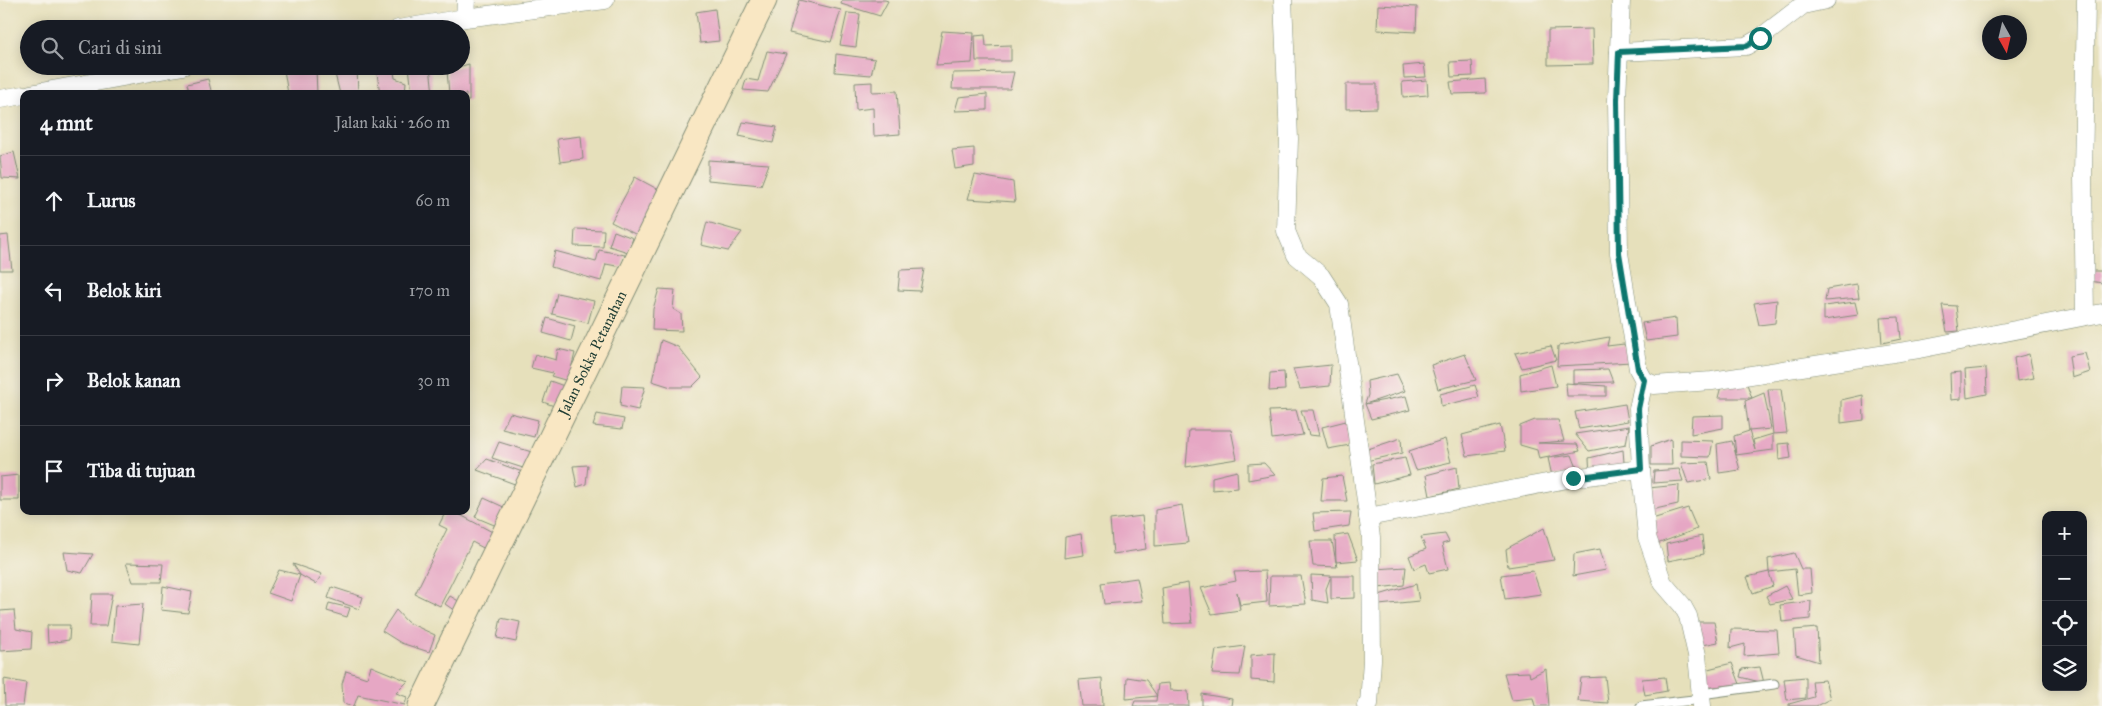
<!DOCTYPE html>
<html lang="id">
<head>
<meta charset="utf-8">
<style>
  body { margin:0; font-family:"IM FELL Great Primer",serif; background:#20242c; color:#f1f3f6 }
  .controls { position:absolute; right:15px; bottom:15px; display:grid; overflow:hidden; border-radius:10px; box-shadow:0 2px 12px #0003 }
  .controls button { width:45px; height:45px; display:grid; place-items:center; padding:0; border:0; border-bottom:1px solid #363941; background:#171b24; color:#f1f3f6; font:25px sans-serif }
  .compass { position:absolute; left:1982px; top:15px; width:45px; height:45px; border-radius:50%; background:#171b24; box-shadow:0 2px 12px #0003; rotate:172deg }
  .stop { position:absolute; width:15px; height:15px; margin:-11px; border:4px solid #0f766e; border-radius:50%; background:#fff }
  .stop.end { background:#0f766e; border-color:#fff; box-shadow:0 1px 5px #0008 }
  .list { margin:0; padding:0; list-style:none }
  h2 { display:flex; justify-content:space-between; align-items:center; height:65px; margin:0; padding:0 20px; font-size:21px }
  h2 small { font-size:16px; font-weight:400; color:#9ea1a6 }
  .list li { display:grid; grid-template-columns:32px 1fr auto; gap:15px; align-items:center; box-sizing:border-box; height:90px; padding:0 20px; border-top:1px solid #363941 }
  .list b { display:block; font-size:19px; white-space:nowrap }
  .list em { font-size:16px; font-style:normal; color:#9ea1a6 }
  .icon { flex:none; width:28px; height:28px; fill:none; stroke:currentColor; stroke-width:2; stroke-linecap:round; stroke-linejoin:round }
  .map { position:relative; flex:none; width:2102px; height:706px; overflow:hidden }
  .search { position:absolute; background:#171b24; box-shadow:0 2px 12px #0003; left:20px; top:20px; width:450px; height:55px; display:flex; align-items:center; gap:12px; box-sizing:border-box; padding:0 18px; border-radius:28px; color:#9ea1a6; font-size:19px }
  .panel { position:absolute; background:#171b24; box-shadow:0 2px 12px #0003; left:20px; top:90px; width:450px; height:425px; border-radius:10px }
  .map>svg:first-child { display:block }
  .building { fill:#e6a7c4 }
  .lines { fill:none; stroke-linecap:round; stroke-linejoin:round }
  .service-casing { stroke:#828e78; stroke-width:11 }
  .minor-casing { stroke:#828e78; stroke-width:19 }
  .secondary-casing { stroke:#828e78; stroke-width:27 }
  .service { stroke:#fff; stroke-width:9 }
  .minor { stroke:#fff; stroke-width:18 }
  .secondary { stroke:#f9e7c3; stroke-width:25 }
  .route { stroke:#0f766e; stroke-width:6 }
  .labels { text-anchor:middle; dominant-baseline:central; stroke-width:5; stroke-linejoin:round; paint-order:stroke }
  .street-label { font-size:15px; fill:#1f3d34; stroke:#f7f3e8 }
</style>
</head>
<body>
<div class="map">
<svg width="2102" height="706" viewBox="0 0 2102 706">
  <rect width="100%" height="100%" fill="#f7f3e8"/>
  <filter id="ink" filterUnits="userSpaceOnUse"><feTurbulence type="fractalNoise" baseFrequency=".02" numOctaves="2"/><feDisplacementMap in="SourceGraphic" scale="10" xChannelSelector="R" yChannelSelector="G"/><feConvolveMatrix kernelMatrix="1 2 1 2 8 2 1 2 1" color-interpolation-filters="sRGB"/></filter>
  <filter id="wash" filterUnits="userSpaceOnUse"><feTurbulence type="fractalNoise" baseFrequency=".0096" numOctaves="4" result="noise"/><feDisplacementMap in="SourceGraphic" scale="20" xChannelSelector="R" yChannelSelector="G"/><feGaussianBlur stdDeviation="1.12" result="paint"/><feColorMatrix in="noise" values="0 0 0 0 0 0 0 0 0 0 0 0 0 0 0 0 0 1.4 0 .05"/><feComposite in="paint" operator="in"/></filter>
  <g filter="url(#wash)">
    <rect width="100%" height="100%" fill="#e6e0bb"/>
    <g id="blocks">
      <g class="building">
        <polygon points="799,0 841,10 831,42 789,33"/>
        <polygon points="842,0 885,0 888,1 880,16 841,4"/>
        <polygon points="1378,5 1417,7 1416,32 1377,30"/>
        <polygon points="715,9 719,41 700,43 696,12"/>
        <polygon points="847,13 860,14 856,47 840,45"/>
        <polygon points="1592,29 1593,64 1548,65 1548,30"/>
        <polygon points="942,31 974,33 972,63 936,65"/>
        <polygon points="985,35 986,46 1011,45 1011,61 976,61 975,36"/>
        <polygon points="767,51 786,54 768,92 743,90 746,79 758,81"/>
        <polygon points="836,54 875,59 871,75 835,72"/>
        <polygon points="1472,61 1473,76 1451,77 1450,62"/>
        <polygon points="469,64 469,101 466,101 466,94 449,94 447,70"/>
        <polygon points="1424,64 1426,77 1404,78 1403,66"/>
        <polygon points="333,66 357,66 358,94 340,94"/>
        <polygon points="376,66 393,66 395,78 406,82 405,93 380,94"/>
        <polygon points="409,66 430,66 433,94 412,94"/>
        <polygon points="316,69 317,94 288,94 284,70"/>
        <polygon points="1014,72 1010,89 952,89 953,73"/>
        <polygon points="208,79 212,94 190,94 187,84"/>
        <polygon points="1485,79 1486,93 1452,94 1450,82"/>
        <polygon points="1427,80 1428,95 1403,97 1402,82"/>
        <polygon points="872,82 872,92 897,91 900,134 874,136 873,108 856,110 855,83"/>
        <polygon points="1346,84 1377,84 1377,108 1346,109"/>
        <polygon points="987,94 987,110 955,111 959,97"/>
        <polygon points="743,122 777,127 773,143 739,136"/>
        <polygon points="581,136 583,159 560,162 557,139"/>
        <polygon points="974,148 974,166 955,169 952,150"/>
        <polygon points="14,152 20,179 2,178 0,156"/>
        <polygon points="708,160 769,164 761,185 708,180"/>
        <polygon points="975,175 1013,182 1015,202 968,199"/>
        <polygon points="635,177 661,191 637,235 611,222"/>
        <polygon points="707,222 742,232 728,251 701,245"/>
        <polygon points="575,229 604,230 603,247 574,246"/>
        <polygon points="614,231 633,238 628,252 609,246"/>
        <polygon points="8,235 12,270 0,270 0,236"/>
        <polygon points="599,250 625,255 622,267 606,264 601,281 551,267 555,251 596,262"/>
        <polygon points="924,269 920,291 898,290 900,270"/>
        <polygon points="2089,271 2102,271 2102,283 2090,281"/>
        <polygon points="1857,284 1859,298 1825,301 1827,289"/>
        <polygon points="659,289 675,290 673,309 681,314 682,331 652,330 653,309"/>
        <polygon points="557,293 594,301 588,323 552,314"/>
        <polygon points="1777,300 1775,323 1759,325 1754,303"/>
        <polygon points="1855,302 1858,315 1824,320 1824,306"/>
        <polygon points="1942,305 1956,306 1959,331 1947,332"/>
        <polygon points="1899,317 1901,339 1882,343 1880,318"/>
        <polygon points="547,318 575,326 571,341 543,333"/>
        <polygon points="1676,318 1677,337 1646,341 1642,323"/>
        <polygon points="1609,337 1607,346 1624,344 1632,362 1557,366 1558,346"/>
        <polygon points="661,340 678,347 702,377 692,387 671,387 652,381"/>
        <polygon points="1551,346 1556,360 1522,368 1515,353"/>
        <polygon points="558,349 575,353 568,381 551,376 553,373 531,368 535,354 556,360"/>
        <polygon points="2085,353 2090,372 2072,378 2069,356"/>
        <polygon points="1465,354 1476,380 1438,389 1431,365"/>
        <polygon points="2029,354 2034,378 2017,381 2014,358"/>
        <polygon points="1331,365 1330,386 1300,389 1293,369"/>
        <polygon points="1551,365 1556,386 1521,391 1520,374"/>
        <polygon points="1986,368 1987,394 1967,398 1965,370"/>
        <polygon points="1608,369 1613,382 1573,383 1573,370"/>
        <polygon points="1284,372 1285,390 1269,391 1270,373"/>
        <polygon points="1961,372 1961,399 1951,400 1950,373"/>
        <polygon points="1397,374 1405,391 1365,404 1406,396 1410,410 1371,419 1365,404 1368,395 1367,381"/>
        <polygon points="550,381 564,386 557,407 543,402"/>
        <polygon points="1566,383 1606,386 1606,396 1567,396"/>
        <polygon points="1747,384 1752,398 1718,398 1721,386"/>
        <polygon points="1475,385 1479,397 1441,406 1440,394"/>
        <polygon points="622,386 645,387 638,410 620,406"/>
        <polygon points="1768,389 1781,389 1787,433 1773,434"/>
        <polygon points="1764,393 1771,429 1749,431 1745,401"/>
        <polygon points="1863,395 1864,420 1841,423 1841,400"/>
        <polygon points="1625,404 1628,421 1579,429 1575,412"/>
        <polygon points="1296,410 1303,435 1272,439 1269,411"/>
        <polygon points="1301,410 1313,410 1319,436 1309,435"/>
        <polygon points="510,413 538,420 534,437 502,429"/>
        <polygon points="597,414 624,419 622,429 593,426"/>
        <polygon points="1723,415 1723,428 1691,434 1692,416"/>
        <polygon points="1535,420 1558,420 1564,441 1538,443 1577,444 1580,451 1539,459 1537,450 1520,445 1520,426"/>
        <polygon points="1346,421 1350,445 1328,449 1322,427"/>
        <polygon points="1500,425 1505,451 1467,456 1462,435"/>
        <polygon points="1629,426 1626,444 1589,451 1575,434"/>
        <polygon points="1189,430 1231,430 1237,459 1186,467"/>
        <polygon points="1749,431 1755,450 1753,440 1773,434 1773,450 1736,455 1734,436"/>
        <polygon points="1401,438 1402,453 1366,461 1368,449"/>
        <polygon points="1445,439 1451,462 1416,470 1409,451"/>
        <polygon points="1671,439 1672,465 1651,465 1651,446"/>
        <polygon points="1681,440 1713,441 1710,457 1681,456"/>
        <polygon points="1732,441 1740,470 1719,473 1717,444"/>
        <polygon points="499,442 535,453 526,469 492,458"/>
        <polygon points="1789,443 1791,458 1779,460 1778,444"/>
        <polygon points="1623,450 1625,475 1590,476 1589,458"/>
        <polygon points="1572,455 1579,473 1552,476 1548,458"/>
        <polygon points="1405,458 1410,475 1374,484 1372,464"/>
        <polygon points="487,459 525,473 520,486 477,470"/>
        <polygon points="1708,462 1711,479 1688,483 1681,463"/>
        <polygon points="1264,463 1275,475 1248,480 1248,464"/>
        <polygon points="588,465 586,484 577,487 573,466"/>
        <polygon points="1457,467 1459,489 1430,496 1426,475"/>
        <polygon points="1679,469 1683,481 1653,483 1654,471"/>
        <polygon points="1237,471 1238,488 1212,490 1212,477"/>
        <polygon points="19,475 19,500 0,500 0,477"/>
        <polygon points="1342,476 1347,501 1321,501 1323,478"/>
        <polygon points="1679,485 1678,504 1651,510 1648,488"/>
        <polygon points="484,498 508,509 499,527 475,517"/>
        <polygon points="1182,505 1188,543 1155,546 1155,510"/>
        <polygon points="1688,508 1697,529 1657,544 1652,519"/>
        <polygon points="446,511 453,511 498,535 489,551 472,542 440,606 415,594 447,529 439,525"/>
        <polygon points="1351,512 1349,526 1315,531 1313,513"/>
        <polygon points="1142,516 1146,549 1113,554 1110,520"/>
        <polygon points="1544,528 1554,560 1508,567 1506,549"/>
        <polygon points="1081,534 1084,555 1064,558 1065,537"/>
        <polygon points="1348,534 1358,560 1336,562 1335,536"/>
        <polygon points="1445,534 1449,542 1442,544 1448,569 1429,573 1426,564 1414,569 1409,556 1426,549 1421,537"/>
        <polygon points="1702,536 1704,554 1668,561 1666,544"/>
        <polygon points="1310,541 1332,541 1337,567 1313,566"/>
        <polygon points="1600,549 1606,570 1573,576 1574,554"/>
        <polygon points="64,552 93,554 82,573 67,570"/>
        <polygon points="1794,553 1801,569 1810,569 1812,593 1798,595 1795,569 1769,572 1768,559"/>
        <polygon points="126,563 163,564 161,582 133,582"/>
        <polygon points="293,564 322,574 316,584 300,575"/>
        <polygon points="1406,567 1404,585 1378,588 1375,569"/>
        <polygon points="279,570 300,575 291,601 268,593"/>
        <polygon points="1265,571 1267,602 1240,605 1237,592 1240,610 1212,614 1201,588 1236,581 1234,572"/>
        <polygon points="1533,571 1541,594 1505,599 1501,575"/>
        <polygon points="1769,572 1773,586 1753,593 1747,577"/>
        <polygon points="1311,575 1331,576 1326,589 1328,603 1312,600"/>
        <polygon points="1270,576 1301,576 1306,604 1269,606"/>
        <polygon points="1331,576 1355,576 1355,598 1331,599"/>
        <polygon points="1137,578 1142,601 1104,604 1101,583"/>
        <polygon points="1188,583 1192,623 1165,624 1162,588"/>
        <polygon points="1416,584 1419,601 1379,605 1379,595"/>
        <polygon points="163,586 192,592 188,613 161,610"/>
        <polygon points="1785,586 1792,599 1770,604 1766,596"/>
        <polygon points="332,587 363,597 359,609 328,598"/>
        <polygon points="92,594 112,594 106,626 90,626"/>
        <polygon points="450,596 467,606 461,615 445,604"/>
        <polygon points="1811,601 1810,619 1782,622 1780,605"/>
        <polygon points="329,603 350,608 347,617 327,611"/>
        <polygon points="143,604 139,644 112,641 115,606"/>
        <polygon points="14,610 16,629 32,632 31,649 0,651 0,611"/>
        <polygon points="396,610 407,622 435,635 429,652 401,643 382,631"/>
        <polygon points="501,618 520,622 516,642 497,638"/>
        <polygon points="1695,622 1714,622 1718,642 1698,646"/>
        <polygon points="47,625 70,625 69,640 48,643"/>
        <polygon points="1817,628 1819,662 1796,655 1794,630"/>
        <polygon points="1731,629 1777,630 1779,653 1744,656 1745,644 1730,648"/>
        <polygon points="1245,646 1240,675 1212,674 1216,650"/>
        <polygon points="1275,653 1274,682 1251,680 1251,655"/>
        <polygon points="1732,663 1740,684 1705,688 1704,670"/>
        <polygon points="371,666 408,681 396,693 407,697 405,705 358,695 354,706 343,703 342,684 346,671 367,678"/>
        <polygon points="1760,667 1764,683 1740,677 1742,669"/>
        <polygon points="1546,669 1549,706 1535,706 1533,698 1512,700 1504,673 1529,672 1530,677"/>
        <polygon points="1127,677 1146,680 1157,696 1126,699"/>
        <polygon points="1605,677 1608,703 1578,701 1581,678"/>
        <polygon points="1665,677 1667,691 1645,695 1642,679"/>
        <polygon points="1806,677 1806,698 1787,700 1784,679"/>
        <polygon points="1102,678 1103,706 1082,706 1079,680"/>
        <polygon points="4,679 26,683 23,706 5,706"/>
        <polygon points="1825,680 1830,699 1816,706 1789,706 1789,704 1814,697 1812,681"/>
        <polygon points="1169,683 1170,690 1188,691 1189,706 1133,706 1135,701 1156,701 1158,684"/>
        <polygon points="1202,694 1232,699 1231,706 1202,706"/>
      </g>
    </g>
  </g>
  <g filter="url(#ink)">
    <use href="#blocks" fill-opacity="0" stroke="#828e78" stroke-width="1"/>
    <g class="lines">
      <g class="service-casing">
        <g id="service">
          <polyline points="1701,694 1774,684"/>
          <polyline points="1641,706 1702,699"/>
        </g>
      </g>
      <g class="minor-casing">
        <g id="minor">
          <polyline points="1283,0 1289,139 1286,231 1296,255 1321,276 1339,304 1371,537 1372,660 1369,704 1366,706"/>
          <polyline points="1621,0 1617,100 1619,253 1638,369 1644,380 1654,385 1712,381 1919,349 2102,313"/>
          <polyline points="465,18 466,0"/>
          <polyline points="398,29 465,18 605,0"/>
          <polyline points="1619,52 1746,46 1760,38 1803,5 1826,0"/>
          <polyline points="30,94 183,66"/>
          <polyline points="0,99 24,95"/>
          <polyline points="2085,316 2083,176 2086,0"/>
          <polyline points="1644,380 1638,409 1641,469 1647,537 1663,583 1682,605 1688,616 1697,655 1702,706"/>
          <polyline points="1368,517 1573,478 1641,469"/>
        </g>
      </g>
      <g class="secondary-casing">
        <g id="secondary">
          <path id="s1" d="M421,706l343,-706"/>
        </g>
      </g>
      <use href="#service" class="service"/>
      <use href="#minor" class="minor"/>
      <use href="#secondary" class="secondary"/>
    </g>
  </g>
  <g class="lines" filter="url(#ink)">
    <polyline class="route" points="1573,478 1641,469 1638,409 1644,380 1638,369 1619,253 1617,100 1619,52 1746,46 1760,38"/>
  </g>
  <g class="labels">
    <g class="street-label">
      <text stroke="none"><textPath href="#s1" startOffset="392">Jalan Sokka Petanahan</textPath></text>
    </g>
  </g>
</svg>
<div class="controls">
<button>+</button>
<button>−</button>
<button><svg class="icon" aria-label="locate" viewBox="0 0 24 24"><circle cx="12" cy="12" r="6"/><path d="M12 2v4M12 18v4M2 12h4M18 12h4"/></svg></button>
<button><svg class="icon" aria-label="layers" viewBox="0 0 24 24"><path d="M12 4l9 5-9 5-9-5zM3 14l9 5 9-5"/></svg></button>
</div>
<svg class="compass" viewBox="-18 -18 36 36"><path d="M0-13l5 13h-10z" fill="#e53935"/><path d="M0 13l5-13h-10z" fill="#9ea1a6"/></svg>
<div class="stop" style="left:1760px;top:38px"></div>
<div class="stop end" style="left:1573px;top:478px"></div>
<div class="search"><svg class="icon" aria-label="search" viewBox="0 0 24 24"><circle cx="10" cy="10" r="6"/><path d="M15 15l6 6"/></svg>Cari di sini</div>
<section class="panel">
<h2>4 mnt<small>Jalan kaki · 260 m</small></h2>
<ul class="list">
<li><svg class="icon" aria-label="ahead" viewBox="0 0 24 24"><path d="M12 20V5M6 11l6-6 6 6"/></svg><div><b>Lurus</b></div><em>60 m</em></li>
<li><svg class="icon" aria-label="left" viewBox="0 0 24 24"><path d="M17 20v-9H6M10 6l-5 5 5 5"/></svg><div><b>Belok kiri</b></div><em>170 m</em></li>
<li><svg class="icon" aria-label="right" viewBox="0 0 24 24"><path d="M7 20v-9h11M14 6l5 5-5 5"/></svg><div><b>Belok kanan</b></div><em>30 m</em></li>
<li><svg class="icon" aria-label="arrive" viewBox="0 0 24 24"><path d="M6 21V4h12l-3 4 3 4H6"/></svg><div><b>Tiba di tujuan</b></div></li>
</ul>
</section>
</div>
</body>
</html>
